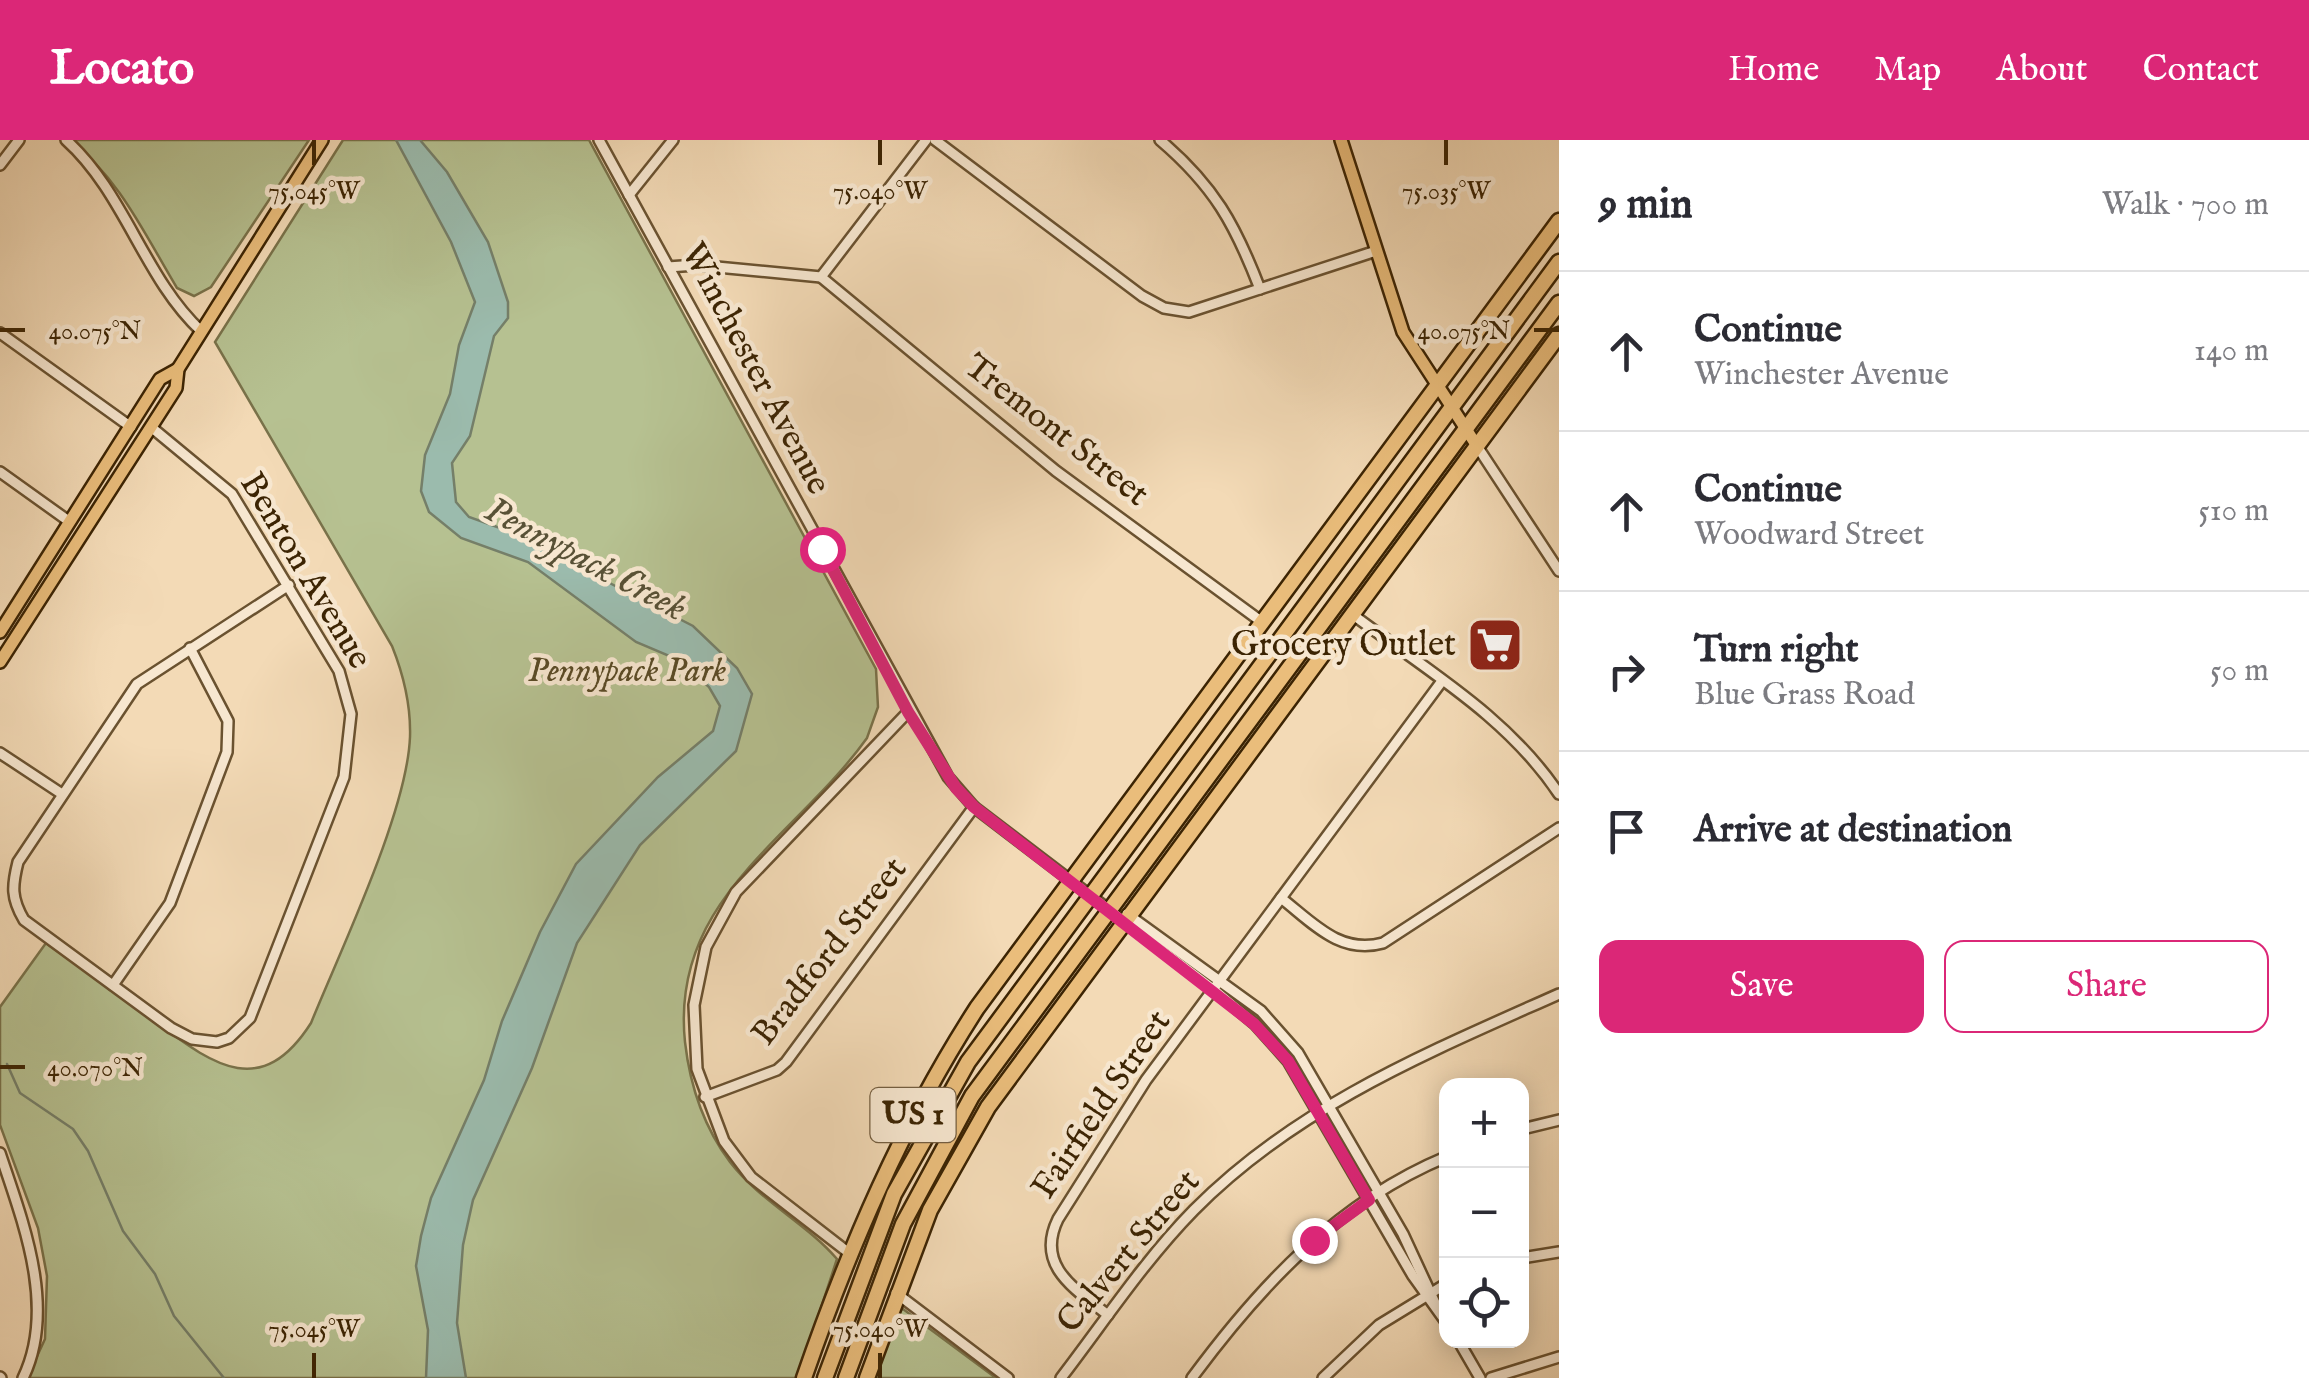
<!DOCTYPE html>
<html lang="en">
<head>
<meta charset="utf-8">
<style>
  body { margin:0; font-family:"IM FELL English",serif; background:#f2f2f3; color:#2b2b33 }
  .controls { position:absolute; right:30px; bottom:30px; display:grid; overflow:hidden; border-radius:20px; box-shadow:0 5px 25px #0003 }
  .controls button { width:90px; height:90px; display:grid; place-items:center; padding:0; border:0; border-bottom:2px solid #e1e1e2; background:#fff; color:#2b2b33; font:50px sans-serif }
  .stop { position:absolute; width:30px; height:30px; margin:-22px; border:8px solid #db2777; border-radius:50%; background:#fff }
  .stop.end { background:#db2777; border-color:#fff; box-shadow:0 2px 10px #0008 }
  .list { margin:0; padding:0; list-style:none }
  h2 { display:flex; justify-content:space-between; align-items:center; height:130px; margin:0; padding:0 40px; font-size:42px }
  h2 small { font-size:32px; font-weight:400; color:#7c7c81 }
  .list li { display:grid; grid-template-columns:65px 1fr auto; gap:30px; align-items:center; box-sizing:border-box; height:160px; padding:0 40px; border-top:2px solid #e1e1e2 }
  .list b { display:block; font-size:38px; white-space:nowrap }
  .list p { margin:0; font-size:32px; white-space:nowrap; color:#7c7c81 }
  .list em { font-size:32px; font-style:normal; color:#7c7c81 }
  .actions { display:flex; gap:20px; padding:30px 40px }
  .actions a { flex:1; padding:22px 0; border:2px solid #db2777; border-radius:20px; text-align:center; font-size:35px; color:#db2777 }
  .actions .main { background:#db2777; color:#fff }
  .icon { flex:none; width:55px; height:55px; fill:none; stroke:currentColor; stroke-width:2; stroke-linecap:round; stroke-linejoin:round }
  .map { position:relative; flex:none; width:1559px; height:1238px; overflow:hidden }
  header { display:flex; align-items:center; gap:60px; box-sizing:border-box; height:140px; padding:0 50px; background:#db2777; color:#fff }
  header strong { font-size:48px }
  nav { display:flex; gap:55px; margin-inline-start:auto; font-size:35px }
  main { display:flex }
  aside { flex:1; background:#fff }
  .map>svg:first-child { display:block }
  .green { fill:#b6c191; stroke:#79724a; stroke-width:2.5 }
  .water { fill:#9bbbad; stroke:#757f69; stroke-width:2.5 }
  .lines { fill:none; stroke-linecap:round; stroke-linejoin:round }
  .stream { stroke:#757f69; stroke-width:2.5 }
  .minor-casing { stroke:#6a5230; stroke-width:14 }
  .major-casing { stroke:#3c2403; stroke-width:16 }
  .highway-casing { stroke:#3c2403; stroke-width:19 }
  .minor { stroke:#f7e7d0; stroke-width:9 }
  .major { stroke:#eabd7b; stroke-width:11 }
  .highway { stroke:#eabd7b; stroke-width:14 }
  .route { stroke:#db2777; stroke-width:12 }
  .ticks { fill:none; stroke:#3c2403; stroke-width:4 }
  .labels { text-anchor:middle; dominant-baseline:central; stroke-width:9; stroke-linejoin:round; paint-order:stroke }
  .shield { fill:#f7e7d0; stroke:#745e40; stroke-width:2.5 }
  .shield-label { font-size:32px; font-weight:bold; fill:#3c2403 }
  .street-label { font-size:35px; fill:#3c2403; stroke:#f7e7d0 }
  .poi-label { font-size:35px; fill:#3c2403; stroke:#f7e7d0; text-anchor:end }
  .park-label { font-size:35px; font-style:italic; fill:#5a4b26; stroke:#f7e7d0 }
  .water-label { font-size:38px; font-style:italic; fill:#585136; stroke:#f7e7d0 }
  .ticks-label { font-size:25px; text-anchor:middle; fill:#3c2403; stroke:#f7e7d0; stroke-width:9; stroke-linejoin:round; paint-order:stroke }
</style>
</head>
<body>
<header>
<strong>Locato</strong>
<nav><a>Home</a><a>Map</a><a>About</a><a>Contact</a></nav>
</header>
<main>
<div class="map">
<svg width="1559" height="1238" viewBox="0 0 1559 1238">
  <rect width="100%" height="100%" fill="#f3dab6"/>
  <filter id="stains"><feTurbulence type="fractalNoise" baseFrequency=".002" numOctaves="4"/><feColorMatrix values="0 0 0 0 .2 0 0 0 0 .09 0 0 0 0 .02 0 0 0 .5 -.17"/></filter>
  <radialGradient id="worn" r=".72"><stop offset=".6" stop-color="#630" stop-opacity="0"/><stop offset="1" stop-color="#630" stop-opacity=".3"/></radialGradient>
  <g class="green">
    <path d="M69,0h240l-98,147 -17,9 -17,-8c-32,-53 -58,-111 -108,-148z"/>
    <path d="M343,0h246l287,529 2,38 -11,31c-72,101 -197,160 -182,304 5,44 18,84 45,120 30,39 76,61 107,97l-39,119h-771l18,-39 2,-63 -9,-48 -38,-103v-118l46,-64c34,24 67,48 101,73 60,43 111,90 164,7 30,-74 96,-211 99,-286 1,-32 -6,-61 -18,-91l-177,-304z"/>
    <polygon points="903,1169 996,1238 874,1238 897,1172"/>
  </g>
  <polygon class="water" points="396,0 420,0 447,32 488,102 508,162 508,178 494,196 470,296 452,323 456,362 469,377 556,408 596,436 693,486 737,528 752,554 736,611 640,705 577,803 532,928 473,1060 463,1105 457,1183 466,1238 426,1238 428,1190 416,1126 421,1096 431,1058 484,940 502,881 540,792 576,724 658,637 713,591 720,566 709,547 679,520 636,502 528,422 461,398 429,372 421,351 425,315 450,254 459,205 475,162 451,102"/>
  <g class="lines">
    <polyline class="stream" points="7,924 20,953 73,989 88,1011 123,1091 155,1134 174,1176 224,1238"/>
    <g class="minor-casing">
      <g id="minor">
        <path d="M66,0c59,53 78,138 135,191"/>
        <polyline points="599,0 948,637 974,667 1213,849 1255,884 1288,921 1413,1136 1446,1182"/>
        <polyline points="935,0 1142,156 1164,168 1189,172 1376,111"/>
        <path d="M1160,0c54,46 75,84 100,149"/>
        <polyline points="0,25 19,0"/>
        <polyline points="629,55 673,0"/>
        <polyline points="668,127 696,125 821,137 926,0"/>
        <polyline points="821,137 1056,331 1262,482"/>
        <polyline points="0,193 131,287"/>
        <path d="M151,287l81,67 107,177 12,43 -7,63 -94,241 -21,20 -12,4 -25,-3 -21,-11 -147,-108c-13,-22 -12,-34 -6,-58l119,-178 152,-99"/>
        <polyline points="1477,306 1559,431"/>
        <polyline points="0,332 70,382"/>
        <path d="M1352,474c74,56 155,102 207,180"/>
        <polyline points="0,613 62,654"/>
        <path d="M1281,758c32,25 59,57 102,45l176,-115"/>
        <polyline points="1127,774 1261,871 1298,913 1403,1094 1435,1163"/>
        <polyline points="113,845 170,763 227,612 228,581 190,508"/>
        <polyline points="705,957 777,930 786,922 974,667"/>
        <polyline points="1522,989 1559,980"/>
        <path d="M0,1013c23,69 57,155 23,225"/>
        <polyline points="849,1113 751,1037 724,1001 697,929 694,865 706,807 736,752 908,572"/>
        <polyline points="1522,1118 1559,1112"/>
        <polyline points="896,1153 1008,1238"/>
        <path d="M1108,1175c-33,-26 -73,-49 -50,-96l88,-139 296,-399"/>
        <polyline points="1458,1200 1480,1238"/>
        <polyline points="0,1237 1,1238"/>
        <path d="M1061,1238c43,-56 83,-117 133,-168 103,-104 233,-157 365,-216"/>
        <path d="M1192,1238c68,-92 146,-176 254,-221"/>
        <polyline points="1323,1238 1379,1185 1446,1144"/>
        <polyline points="1491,1238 1559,1217"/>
      </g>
    </g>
    <g class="major-casing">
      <g id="major">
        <polyline points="1341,0 1403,192 1477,306"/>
        <polyline points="0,492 160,239 178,229"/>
        <polyline points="0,522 176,248 178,229 322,0"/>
      </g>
    </g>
    <g class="highway-casing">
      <g id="highway">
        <path d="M804,1238c45,-130 98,-254 173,-370l582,-787"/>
        <polyline points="825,1238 894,1054 968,922 1559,122"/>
        <polyline points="846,1238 903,1084 972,956 1559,163"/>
        <polyline points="867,1238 930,1070 988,967 1559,195"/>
      </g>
    </g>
    <use href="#minor" class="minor"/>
    <use href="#major" class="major"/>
    <use href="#highway" class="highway"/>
  </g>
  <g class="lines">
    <polyline class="route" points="822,409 908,572 956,648 974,667 1254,884 1288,921 1369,1060 1314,1100"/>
  </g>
  <path class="ticks" d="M314,0v25M880,0v25M1446,0v25M0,190h25M1534,190h25M0,927h25M314,1213v25M880,1213v25"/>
  <defs>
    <g id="supermarket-square" transform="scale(2.875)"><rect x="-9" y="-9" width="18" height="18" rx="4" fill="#8f2418" stroke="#f7e7d0"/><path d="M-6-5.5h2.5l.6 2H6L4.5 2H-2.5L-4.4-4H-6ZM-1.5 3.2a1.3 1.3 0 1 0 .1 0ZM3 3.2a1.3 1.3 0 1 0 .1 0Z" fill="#fff"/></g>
  </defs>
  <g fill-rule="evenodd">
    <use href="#supermarket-square" x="1495" y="505"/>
  </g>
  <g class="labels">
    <rect class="shield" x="870.5" y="948" width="85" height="54" rx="8"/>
    <g class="shield-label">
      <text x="913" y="975">US 1</text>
    </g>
    <g class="street-label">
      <text transform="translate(755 229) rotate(62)">Winchester Avenue</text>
      <text transform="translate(1056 291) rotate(38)">Tremont Street</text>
      <text transform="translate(305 431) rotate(59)">Benton Avenue</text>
      <text transform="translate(830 812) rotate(-52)">Bradford Street</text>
      <text transform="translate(1102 965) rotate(-56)">Fairfield Street</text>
      <text transform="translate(1129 1112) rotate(-50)">Calvert Street</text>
    </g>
    <g class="poi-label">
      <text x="1456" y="505">Grocery Outlet</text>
    </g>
    <g class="park-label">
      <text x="627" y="531">Pennypack Park</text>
    </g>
    <g class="water-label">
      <text transform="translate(585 420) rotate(28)">Pennypack Creek</text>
    </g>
  </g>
  <g class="ticks-label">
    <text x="314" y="59">75.045°W</text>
    <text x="880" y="59">75.040°W</text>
    <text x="1446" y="59">75.035°W</text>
    <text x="95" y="199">40.075°N</text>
    <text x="1464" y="199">40.075°N</text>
    <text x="95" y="936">40.070°N</text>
    <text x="314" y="1197">75.045°W</text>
    <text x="880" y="1197">75.040°W</text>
  </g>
  <rect width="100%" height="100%" filter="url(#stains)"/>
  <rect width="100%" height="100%" fill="url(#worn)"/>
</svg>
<div class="controls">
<button>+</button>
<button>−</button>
<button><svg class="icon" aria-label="locate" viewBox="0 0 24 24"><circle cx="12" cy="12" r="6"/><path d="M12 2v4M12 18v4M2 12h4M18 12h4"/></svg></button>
</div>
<div class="stop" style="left:822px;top:409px"></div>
<div class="stop end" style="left:1314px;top:1100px"></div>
</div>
<aside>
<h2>9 min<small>Walk · 700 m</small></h2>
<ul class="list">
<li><svg class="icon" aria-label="ahead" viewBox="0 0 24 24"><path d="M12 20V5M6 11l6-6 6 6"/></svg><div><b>Continue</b><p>Winchester Avenue</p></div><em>140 m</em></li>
<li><svg class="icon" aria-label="ahead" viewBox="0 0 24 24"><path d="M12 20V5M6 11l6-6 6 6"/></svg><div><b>Continue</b><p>Woodward Street</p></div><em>510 m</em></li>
<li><svg class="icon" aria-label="right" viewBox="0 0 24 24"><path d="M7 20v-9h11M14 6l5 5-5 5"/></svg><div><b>Turn right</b><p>Blue Grass Road</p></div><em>50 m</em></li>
<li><svg class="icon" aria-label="arrive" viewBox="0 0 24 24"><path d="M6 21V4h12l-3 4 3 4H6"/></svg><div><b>Arrive at destination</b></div></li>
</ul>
<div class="actions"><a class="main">Save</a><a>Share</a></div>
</aside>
</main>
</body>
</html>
